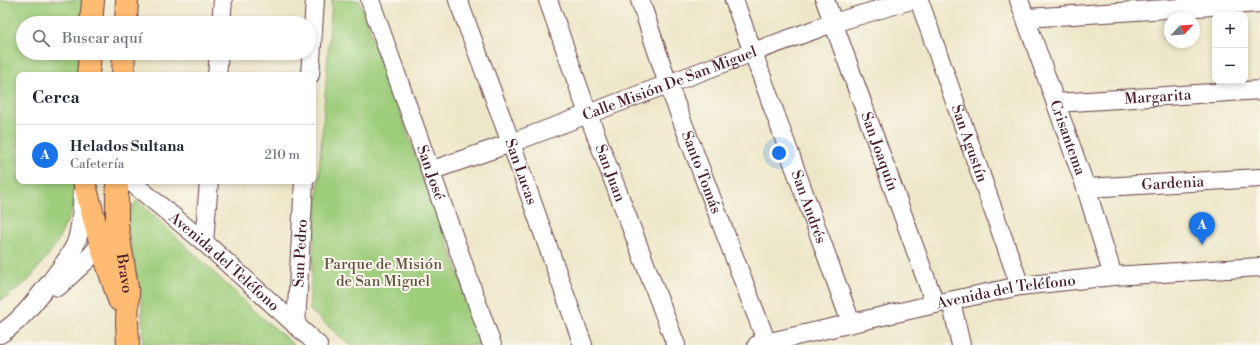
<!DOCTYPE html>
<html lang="es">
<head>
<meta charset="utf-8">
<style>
  body { margin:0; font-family:"Libre Bodoni",serif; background:#f2f2f3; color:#1f2937 }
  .controls { position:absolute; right:12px; top:12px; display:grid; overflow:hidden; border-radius:8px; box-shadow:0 2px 6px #0003 }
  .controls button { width:36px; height:36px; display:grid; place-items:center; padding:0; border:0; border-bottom:1px solid #e0e1e3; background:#fff; color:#1f2937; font:20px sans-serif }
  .compass { position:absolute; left:1164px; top:12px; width:36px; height:36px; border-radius:50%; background:#fff; box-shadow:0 2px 6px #0003; rotate:65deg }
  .you { position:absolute; left:779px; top:153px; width:14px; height:14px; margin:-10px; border:3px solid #fff; border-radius:50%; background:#1a73e8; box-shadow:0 0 0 6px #1a73e833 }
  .badge { display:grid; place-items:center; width:26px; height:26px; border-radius:50%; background:#1a73e8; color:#fff; font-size:13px; font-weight:700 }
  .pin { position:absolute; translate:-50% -33px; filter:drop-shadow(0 1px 2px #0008) }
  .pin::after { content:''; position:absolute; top:21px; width:14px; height:12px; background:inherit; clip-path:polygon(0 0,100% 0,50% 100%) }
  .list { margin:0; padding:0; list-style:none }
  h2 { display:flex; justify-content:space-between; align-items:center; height:52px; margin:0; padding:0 16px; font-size:17px }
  h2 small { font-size:13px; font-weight:400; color:#747a83 }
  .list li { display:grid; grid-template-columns:26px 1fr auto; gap:12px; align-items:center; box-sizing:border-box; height:60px; padding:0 16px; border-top:1px solid #e0e1e3 }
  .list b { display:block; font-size:15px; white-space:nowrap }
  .list p { margin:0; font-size:13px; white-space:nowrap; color:#747a83 }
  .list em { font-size:13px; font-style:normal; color:#747a83 }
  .icon { flex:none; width:22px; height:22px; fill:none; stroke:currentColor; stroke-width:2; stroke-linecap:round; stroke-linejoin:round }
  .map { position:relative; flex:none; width:1260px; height:345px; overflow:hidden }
  .search { position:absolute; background:#fff; box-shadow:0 2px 6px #0003; left:16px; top:16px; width:300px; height:44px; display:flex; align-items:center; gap:10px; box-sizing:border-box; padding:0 14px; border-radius:22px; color:#747a83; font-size:15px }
  .panel { position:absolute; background:#fff; box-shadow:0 2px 6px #0003; left:16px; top:72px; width:300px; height:112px; border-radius:8px }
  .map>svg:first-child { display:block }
  .green { fill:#9ecd7b; stroke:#747653 }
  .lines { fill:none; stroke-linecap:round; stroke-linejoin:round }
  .minor-casing { stroke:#623d43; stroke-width:20 }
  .major-casing { stroke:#623d43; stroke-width:24 }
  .minor { stroke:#fff; stroke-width:18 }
  .major { stroke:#ffbb71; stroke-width:22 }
  .labels { text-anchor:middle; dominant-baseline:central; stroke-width:4; stroke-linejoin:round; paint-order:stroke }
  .street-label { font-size:15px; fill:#4a1f2b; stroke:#fbf7ec }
  .park-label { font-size:15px; fill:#635343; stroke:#fbf7ec }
</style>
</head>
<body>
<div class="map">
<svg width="1260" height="345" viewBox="0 0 1260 345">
  <rect width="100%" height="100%" fill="#fbf7ec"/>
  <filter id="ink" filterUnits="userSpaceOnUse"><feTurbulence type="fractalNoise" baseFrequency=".025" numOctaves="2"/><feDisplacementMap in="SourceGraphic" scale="8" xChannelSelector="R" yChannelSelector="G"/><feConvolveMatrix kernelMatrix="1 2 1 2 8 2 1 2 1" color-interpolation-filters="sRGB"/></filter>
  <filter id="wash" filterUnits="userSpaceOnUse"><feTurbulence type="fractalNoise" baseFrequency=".012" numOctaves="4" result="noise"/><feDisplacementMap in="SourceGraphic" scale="16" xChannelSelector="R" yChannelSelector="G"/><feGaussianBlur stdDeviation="0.9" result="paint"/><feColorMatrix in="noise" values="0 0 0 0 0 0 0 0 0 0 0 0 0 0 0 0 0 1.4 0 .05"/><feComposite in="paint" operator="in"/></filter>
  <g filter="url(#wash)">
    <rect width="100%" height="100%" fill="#ede7c9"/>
    <g class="green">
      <polygon points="0,0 89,0 87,23 23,23 23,53 85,53 84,75 19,75 19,181 75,181 73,209 55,246 27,282 0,301"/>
      <polygon points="332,0 359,0 485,345 350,345 309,309"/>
      <polygon points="137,200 257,313 294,345 143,345 142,305 126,218"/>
    </g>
  </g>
  <g filter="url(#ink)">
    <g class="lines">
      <g class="minor-casing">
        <g id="minor">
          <path id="s1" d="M370,0l122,345"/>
          <path id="s2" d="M458,0l53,143 72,202"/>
          <path id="s3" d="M548,0l40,114 88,231"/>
          <path id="s4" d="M640,0l28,84 99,259"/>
          <path id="s5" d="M734,0l117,323"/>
          <path id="s6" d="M825,0l110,304"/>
          <path id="s7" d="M919,0l101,286"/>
          <path id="s8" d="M1019,0l67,188 27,88"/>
          <polyline points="1026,18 1260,3"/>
          <polyline points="221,23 223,0"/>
          <polyline points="217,75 219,53"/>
          <polyline points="310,75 315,0"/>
          <path id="s9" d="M1056,103l204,-13"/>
          <path id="s10" d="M430,171l81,-28 242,-91 80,-29 78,-23"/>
          <path id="s11" d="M130,181l74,61 114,103"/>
          <path id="s12" d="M1086,188l174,-10"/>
          <polyline points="204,242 209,181"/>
          <polyline points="58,287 87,260 108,236"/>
          <polyline points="951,301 961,345"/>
          <path id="s13" d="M296,326l8,-145"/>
          <path d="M0,334c21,-13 36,-34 51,-53 9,-12 19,-24 25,-38 6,-17 6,-37 7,-55"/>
          <path id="s14" d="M757,345l178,-41 85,-18 93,-10 147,-9"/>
        </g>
      </g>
      <g class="major-casing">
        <g id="major">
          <polyline points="91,23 93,0"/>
          <polyline points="126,23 127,0"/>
          <polyline points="88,75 90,53"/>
          <polyline points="123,75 124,53"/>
          <polyline points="84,181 101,245 119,300"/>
          <path id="s15" d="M117,181v44l11,69 -1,28 1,23"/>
        </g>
      </g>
      <use href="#minor" class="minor"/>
      <use href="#major" class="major"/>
    </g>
  </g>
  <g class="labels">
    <g class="street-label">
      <text stroke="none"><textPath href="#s10" startOffset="255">Calle Misión De San Miguel</textPath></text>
      <text stroke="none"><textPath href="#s9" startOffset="102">Margarita</textPath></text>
      <text stroke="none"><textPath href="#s8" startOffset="146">Crisantema</textPath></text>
      <text stroke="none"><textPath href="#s7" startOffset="152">San Agustín</textPath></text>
      <text stroke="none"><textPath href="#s6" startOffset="161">San Joaquín</textPath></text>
      <text stroke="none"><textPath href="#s2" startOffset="183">San Lucas</textPath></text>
      <text stroke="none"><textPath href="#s4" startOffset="183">Santo Tomás</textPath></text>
      <text stroke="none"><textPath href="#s1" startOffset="183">San José</textPath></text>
      <text stroke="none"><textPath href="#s3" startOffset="184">San Juan</textPath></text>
      <text stroke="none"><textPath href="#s12" startOffset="87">Gardenia</textPath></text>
      <text stroke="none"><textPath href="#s5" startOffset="220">San Andrés</textPath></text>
      <text stroke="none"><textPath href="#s13" startOffset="73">San Pedro</textPath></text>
      <text stroke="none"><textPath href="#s11" startOffset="124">Avenida del Teléfono</textPath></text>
      <text stroke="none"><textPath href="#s15" startOffset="93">Bravo</textPath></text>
      <text stroke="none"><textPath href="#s14" startOffset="255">Avenida del Teléfono</textPath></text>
    </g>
    <g class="park-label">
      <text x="383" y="264">Parque de Misión<tspan x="383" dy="17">de San Miguel</tspan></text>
    </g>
  </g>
</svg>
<div class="controls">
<button>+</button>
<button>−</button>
</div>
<svg class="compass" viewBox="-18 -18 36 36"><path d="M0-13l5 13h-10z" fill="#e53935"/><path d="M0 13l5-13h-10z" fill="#747a83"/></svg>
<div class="you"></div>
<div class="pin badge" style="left:1202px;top:245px">A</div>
<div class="search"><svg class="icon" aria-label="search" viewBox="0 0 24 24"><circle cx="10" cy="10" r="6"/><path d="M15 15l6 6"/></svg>Buscar aquí</div>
<section class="panel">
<h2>Cerca<small></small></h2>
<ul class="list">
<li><span class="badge">A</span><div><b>Helados Sultana</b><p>Cafetería</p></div><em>210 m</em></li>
</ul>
</section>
</div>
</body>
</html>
